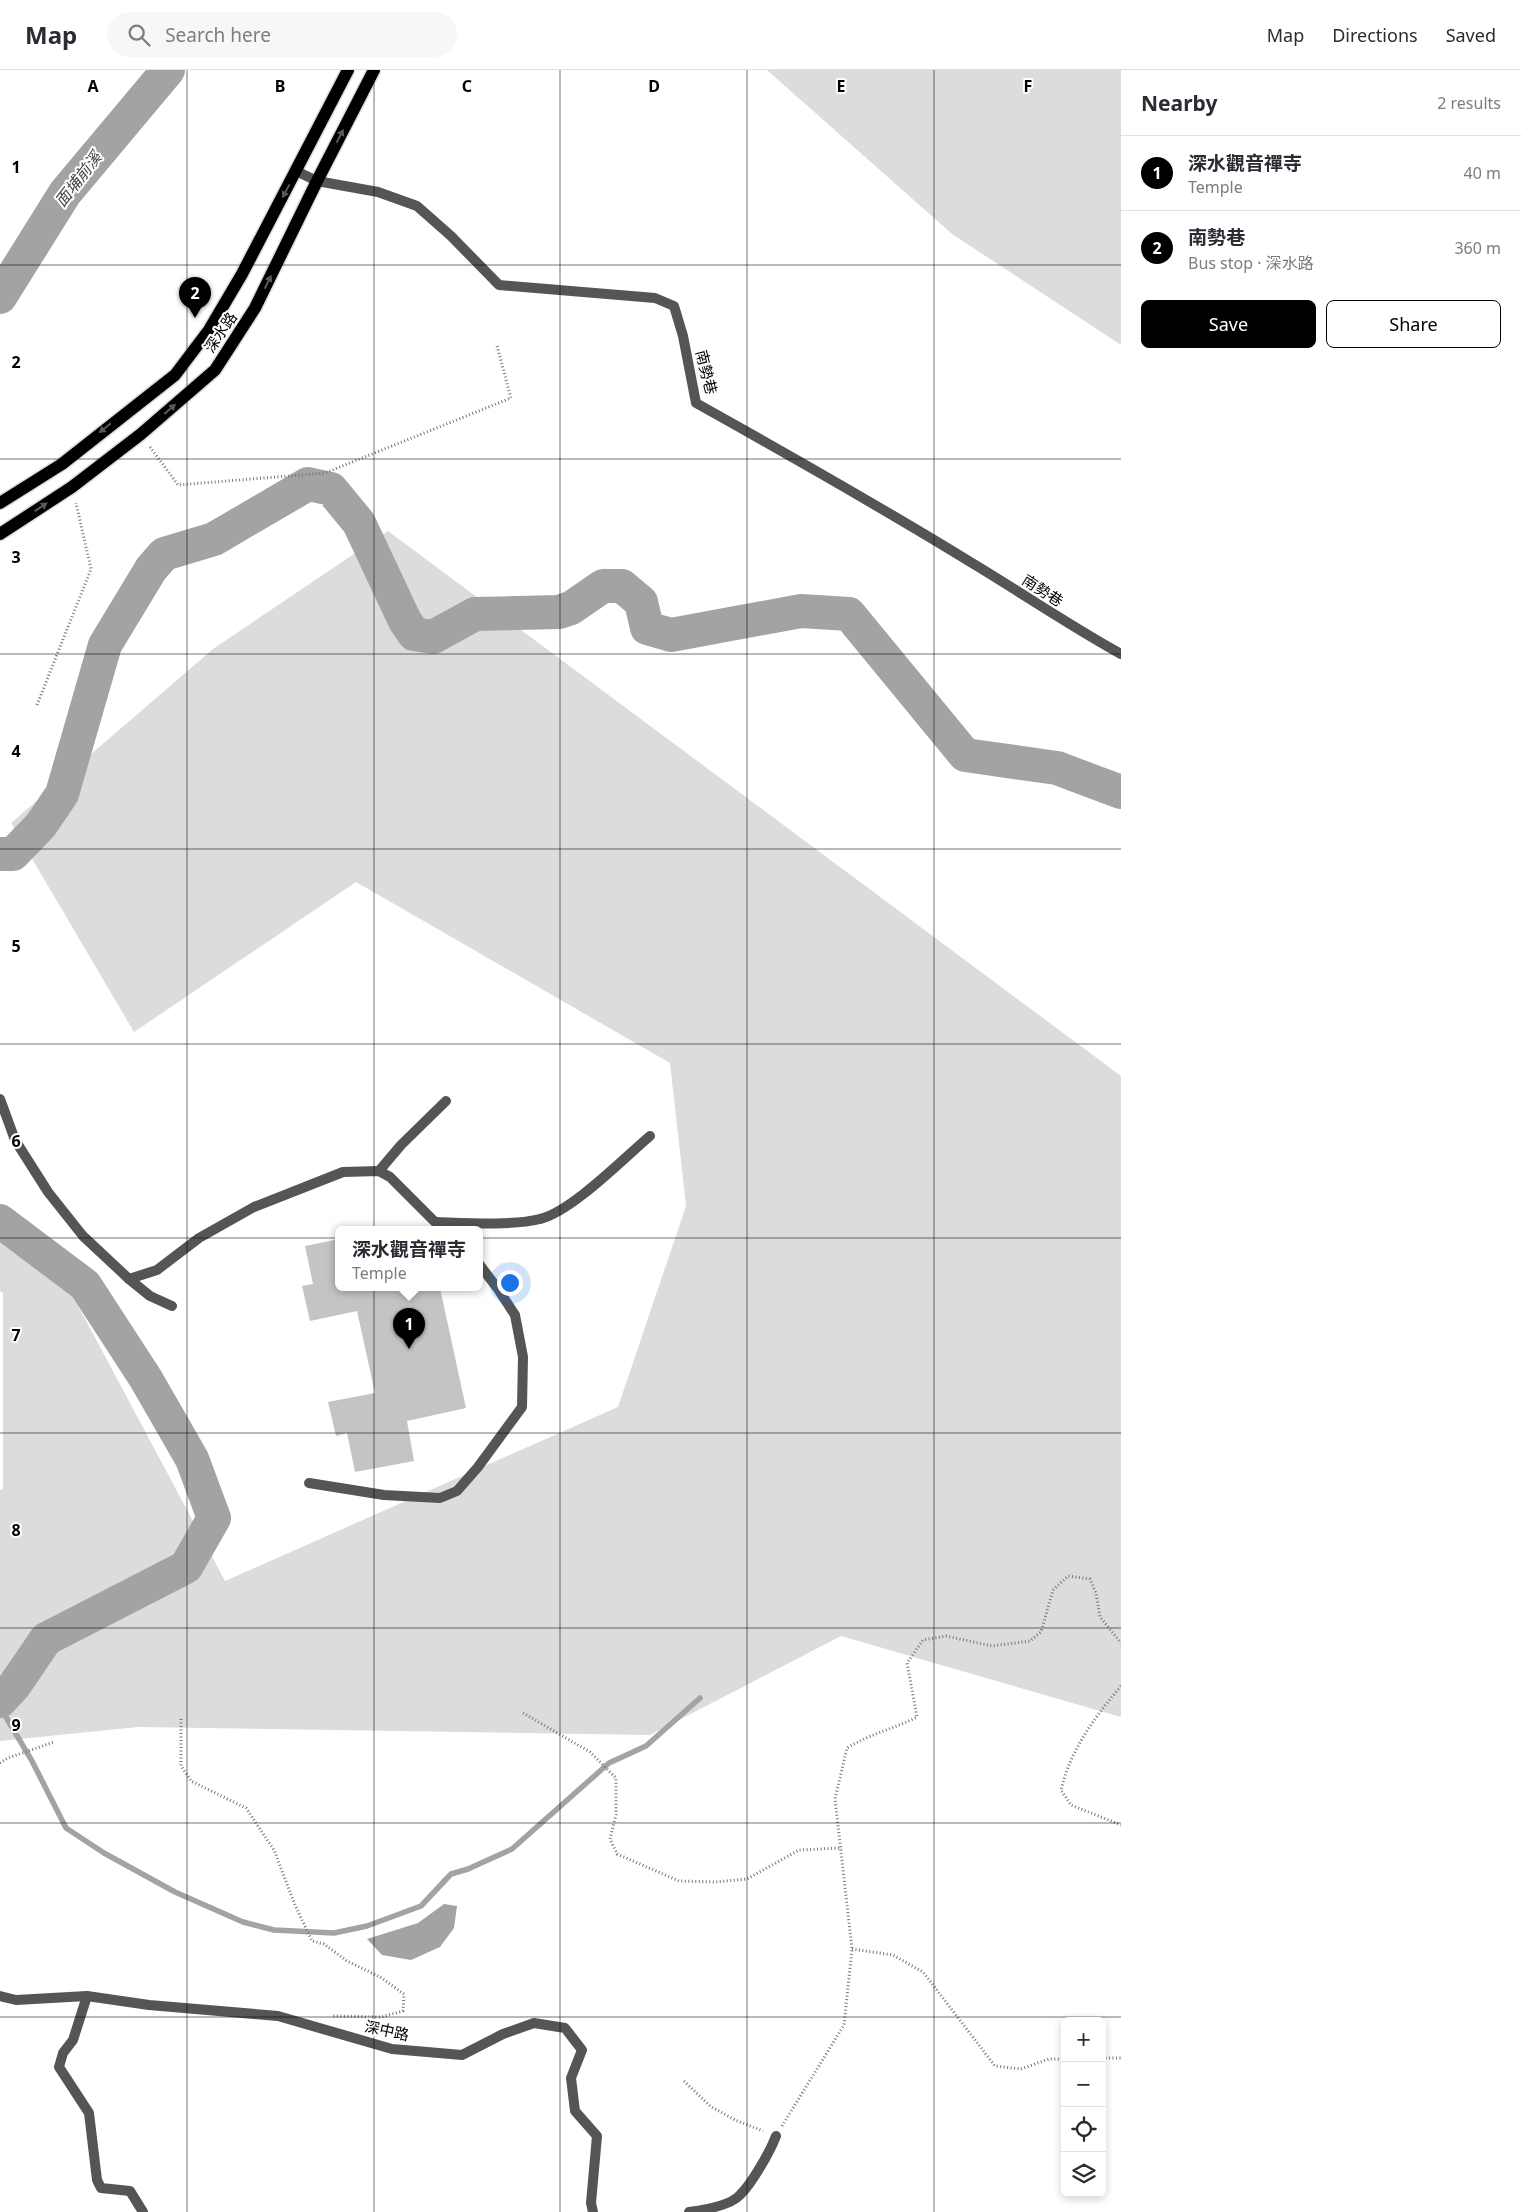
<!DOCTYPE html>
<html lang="en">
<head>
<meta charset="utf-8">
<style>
  body { margin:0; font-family:"Noto Sans","Noto Sans TC",sans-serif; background:#f7f7f7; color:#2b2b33 }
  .controls { position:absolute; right:15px; bottom:15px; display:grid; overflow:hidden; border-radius:8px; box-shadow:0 2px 8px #0003 }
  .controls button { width:45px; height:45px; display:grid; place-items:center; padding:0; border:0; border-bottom:1px solid #e1e1e2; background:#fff; color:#2b2b33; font:25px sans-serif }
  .you { position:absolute; left:509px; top:1212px; width:18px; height:18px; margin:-12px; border:4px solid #fff; border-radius:50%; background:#1a73e8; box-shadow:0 0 0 8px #1a73e833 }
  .badge { display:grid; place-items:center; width:32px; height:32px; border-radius:50%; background:#000; color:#fff; font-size:16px; font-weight:700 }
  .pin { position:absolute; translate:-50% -41px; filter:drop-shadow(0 1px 2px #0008) }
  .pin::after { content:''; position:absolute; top:26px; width:18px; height:15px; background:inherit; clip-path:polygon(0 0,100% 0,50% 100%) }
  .popup { position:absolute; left:335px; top:1156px; width:148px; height:65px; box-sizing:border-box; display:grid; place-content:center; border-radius:8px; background:#fff; filter:drop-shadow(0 1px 4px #0005); font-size:16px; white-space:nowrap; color:#7c7c81 }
  .popup b { font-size:19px; color:#2b2b33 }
  .popup::after { content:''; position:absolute; left:50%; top:100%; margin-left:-10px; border:10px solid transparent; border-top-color:#fff }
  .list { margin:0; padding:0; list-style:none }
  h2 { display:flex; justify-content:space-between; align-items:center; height:65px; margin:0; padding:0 20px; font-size:21px }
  h2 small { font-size:16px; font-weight:400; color:#7c7c81 }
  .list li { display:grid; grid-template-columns:32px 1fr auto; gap:15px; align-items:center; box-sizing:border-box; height:75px; padding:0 20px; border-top:1px solid #e1e1e2 }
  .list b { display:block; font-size:19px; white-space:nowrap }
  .list p { margin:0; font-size:16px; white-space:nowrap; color:#7c7c81 }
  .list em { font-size:16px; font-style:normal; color:#7c7c81 }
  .actions { display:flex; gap:10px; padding:15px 20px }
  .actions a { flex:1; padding:11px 0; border:1px solid #000; border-radius:8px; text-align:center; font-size:18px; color:#000 }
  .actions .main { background:#000; color:#fff }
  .icon { flex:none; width:28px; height:28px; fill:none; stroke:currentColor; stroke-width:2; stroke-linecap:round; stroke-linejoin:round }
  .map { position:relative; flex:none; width:1121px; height:2142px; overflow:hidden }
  header { display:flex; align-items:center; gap:30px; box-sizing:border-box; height:70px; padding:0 25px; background:#fff; border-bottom:1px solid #e1e1e2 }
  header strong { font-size:24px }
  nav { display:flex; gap:28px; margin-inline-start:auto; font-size:18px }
  .search { width:350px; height:45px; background:#f7f7f7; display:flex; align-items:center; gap:12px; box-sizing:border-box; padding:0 18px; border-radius:28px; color:#7c7c81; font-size:19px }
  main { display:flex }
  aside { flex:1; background:#fff }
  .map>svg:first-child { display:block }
  .green { fill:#dcdcdc }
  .water { fill:#a3a3a3 }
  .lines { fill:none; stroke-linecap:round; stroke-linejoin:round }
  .stream { stroke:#a3a3a3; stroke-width:5.5 }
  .river { stroke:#a3a3a3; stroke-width:34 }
  .building { fill:#c4c4c4 }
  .primary-casing { stroke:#dbdbdb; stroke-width:15 }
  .path { stroke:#777; stroke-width:3; stroke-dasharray:1 2.5; stroke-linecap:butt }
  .service { stroke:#555; stroke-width:10 }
  .primary { stroke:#000; stroke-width:12 }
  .oneway { fill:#595959 }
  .grid { fill:none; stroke:#000; stroke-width:1; stroke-opacity:0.55 }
  .labels { text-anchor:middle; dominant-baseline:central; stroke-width:4; stroke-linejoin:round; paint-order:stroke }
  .street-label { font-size:15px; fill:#000; stroke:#fff }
  .water-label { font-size:16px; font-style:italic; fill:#444; stroke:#fff }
  .grid-label { font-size:16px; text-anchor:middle; font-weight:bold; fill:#000; stroke:#fff; stroke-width:4; stroke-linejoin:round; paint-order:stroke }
</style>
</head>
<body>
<header>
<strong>Map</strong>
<div class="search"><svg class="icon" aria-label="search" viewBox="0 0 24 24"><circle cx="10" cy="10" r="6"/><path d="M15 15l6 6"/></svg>Search here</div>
<nav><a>Map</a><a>Directions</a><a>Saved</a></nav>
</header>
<main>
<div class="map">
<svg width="1121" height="2142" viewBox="0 0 1121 2142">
  <rect width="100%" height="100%" fill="#fff"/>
  <g class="green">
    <polygon points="767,0 1121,0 1121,275 952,164"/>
    <polygon points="388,461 1121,1006 1121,1647 841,1566 650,1665 138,1657 0,1671 0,1420 3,1419 3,1223 0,1221 0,1140 67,1215 225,1511 618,1337 686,1136 670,993 356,812 134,962 11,753 213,579"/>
  </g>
  <polygon class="water" points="444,1834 457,1836 454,1858 440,1877 411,1890 382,1885 367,1869 418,1853"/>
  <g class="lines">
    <polyline class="stream" points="0,1637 32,1691 66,1758 104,1783 175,1822 243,1852 274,1860 334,1863 367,1856 421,1836 451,1804 468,1799 512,1779 609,1693 646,1676 700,1628"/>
    <g class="river">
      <polyline points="0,227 65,123 168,0"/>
      <polyline points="0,784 13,784 41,755 62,724 105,575 151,499 164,484 214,469 308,414 331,419 359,453 405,551 414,564 433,567 475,544 559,542 571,538 603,516 622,516 641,532 647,558 671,565 801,541 849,544 965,685 1057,698 1121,722"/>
      <polyline points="0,1151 85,1215 146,1309 192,1389 214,1448 186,1497 46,1569 14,1616 0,1631"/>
    </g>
  </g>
  <polygon class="building" points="339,1169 339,1218 440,1218 466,1338 407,1351 414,1391 355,1402 347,1363 336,1366 328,1332 375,1323 357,1241 310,1251 302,1216 313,1214 305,1176"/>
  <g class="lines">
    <g class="primary-casing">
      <g id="primary">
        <polyline points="0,433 62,394 175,305 209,260 242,204 348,0"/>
        <polyline points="0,464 72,417 141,364 215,300 255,238 317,111 374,0"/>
      </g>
    </g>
    <g class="path">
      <polyline points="150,377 178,415 325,403 511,328 497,276"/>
      <polyline points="37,635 91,499 76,433"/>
      <path d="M1121,1616c-27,32 -50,63 -60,104l10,15 50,20"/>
      <polyline points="523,1643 590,1682 616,1708 616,1745 610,1769 617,1784 679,1811 715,1812 747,1809 799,1780 842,1778"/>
      <polyline points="181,1649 181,1696 191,1711 246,1738 274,1780 295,1835 312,1871 324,1874 347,1891 380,1907 404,1924 403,1941 381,1947 333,1946"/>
      <polyline points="0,1693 8,1688 54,1672"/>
      <polyline points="852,1879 893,1885 923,1902 995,1996 1021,1999 1049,1989 1065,1989"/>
      <polyline points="1102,1988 1121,1988"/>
      <polyline points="684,2011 710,2036 735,2050 763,2061"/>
      <path d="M782,2056l62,-101 8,-76 -17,-150 12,-51c23,-14 46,-19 70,-31l-10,-54 16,-23 23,-4 46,10 38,-5 11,-9 12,-42 15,-14 22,3 6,14 4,24 21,26"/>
    </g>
    <g class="service">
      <path d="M296,101l21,10 61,11 39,14 34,30 48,49 156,13 19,8 9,30 13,67c93,52 185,104 276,160 50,30 98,63 149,91"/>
      <polyline points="0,1029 15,1070 48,1122 83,1166 129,1209 150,1226 172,1236"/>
      <polyline points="379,1101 401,1075 446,1031"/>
      <path d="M436,1152c30,1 76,4 104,-3 31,-7 84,-61 110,-83"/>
      <polyline points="129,1209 157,1200 199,1168 254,1137 343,1102 379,1101 390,1107 435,1152 450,1160"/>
      <polyline points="309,1413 384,1425 440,1428 457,1421 478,1397 522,1337 523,1287 515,1245 498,1219 479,1194"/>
      <polyline points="0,1926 16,1930 87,1926 149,1935 278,1946 392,1979 462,1985 503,1964 534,1953 565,1958 582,1980 571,2008 575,2041 597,2066 591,2133 593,2142"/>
      <polyline points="87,1926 73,1970 63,1983 59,1997 89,2043 97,2110 101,2118 130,2121 143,2142"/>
      <path d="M689,2142c15,-2 41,-6 51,-17 12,-12 30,-43 36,-59"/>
    </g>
    <use href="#primary" class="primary"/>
  </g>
  <defs><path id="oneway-solid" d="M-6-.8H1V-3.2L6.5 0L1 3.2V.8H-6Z" transform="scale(1.25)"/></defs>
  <g class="oneway">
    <use href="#oneway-solid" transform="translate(340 66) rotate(-63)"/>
    <use href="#oneway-solid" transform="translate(286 121) rotate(118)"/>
    <use href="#oneway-solid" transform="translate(268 212) rotate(-64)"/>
    <use href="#oneway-solid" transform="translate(170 339) rotate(-41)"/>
    <use href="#oneway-solid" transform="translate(105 358) rotate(141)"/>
    <use href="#oneway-solid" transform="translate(41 437) rotate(-33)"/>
  </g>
  <path class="grid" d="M187,0v2142M374,0v2142M560,0v2142M747,0v2142M934,0v2142M0,195h1121M0,389h1121M0,584h1121M0,779h1121M0,974h1121M0,1168h1121M0,1363h1121M0,1558h1121M0,1753h1121M0,1947h1121"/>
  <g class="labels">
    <g class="street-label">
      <text transform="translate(220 262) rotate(-56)">深水路</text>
      <text transform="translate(707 302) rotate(76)">南勢巷</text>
      <text transform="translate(1043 520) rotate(33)">南勢巷</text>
      <text transform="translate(387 1960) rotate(12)">深中路</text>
    </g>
    <g class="water-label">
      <text transform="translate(78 109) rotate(-52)">面埔前溪</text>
    </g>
  </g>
  <g class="grid-label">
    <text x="93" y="22">A</text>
    <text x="280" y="22">B</text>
    <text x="467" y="22">C</text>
    <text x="654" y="22">D</text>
    <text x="841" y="22">E</text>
    <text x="1028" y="22">F</text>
    <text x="16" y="103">1</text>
    <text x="16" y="298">2</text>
    <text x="16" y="493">3</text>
    <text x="16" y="687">4</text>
    <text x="16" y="882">5</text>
    <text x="16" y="1077">6</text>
    <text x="16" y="1271">7</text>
    <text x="16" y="1466">8</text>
    <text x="16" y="1661">9</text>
  </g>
</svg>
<div class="controls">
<button>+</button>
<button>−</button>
<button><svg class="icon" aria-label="locate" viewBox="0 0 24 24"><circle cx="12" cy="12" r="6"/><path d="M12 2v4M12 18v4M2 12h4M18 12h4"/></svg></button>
<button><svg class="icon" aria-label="layers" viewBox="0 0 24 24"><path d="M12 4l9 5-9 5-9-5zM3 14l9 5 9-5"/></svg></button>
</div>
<div class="you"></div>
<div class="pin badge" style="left:409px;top:1279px">1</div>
<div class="popup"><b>深水觀音禪寺</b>Temple</div>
<div class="pin badge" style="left:195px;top:248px">2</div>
</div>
<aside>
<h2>Nearby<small>2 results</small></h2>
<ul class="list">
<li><span class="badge">1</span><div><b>深水觀音禪寺</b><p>Temple</p></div><em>40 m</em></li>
<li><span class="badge">2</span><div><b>南勢巷</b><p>Bus stop · 深水路</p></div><em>360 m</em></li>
</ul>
<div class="actions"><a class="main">Save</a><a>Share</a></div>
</aside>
</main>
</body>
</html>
